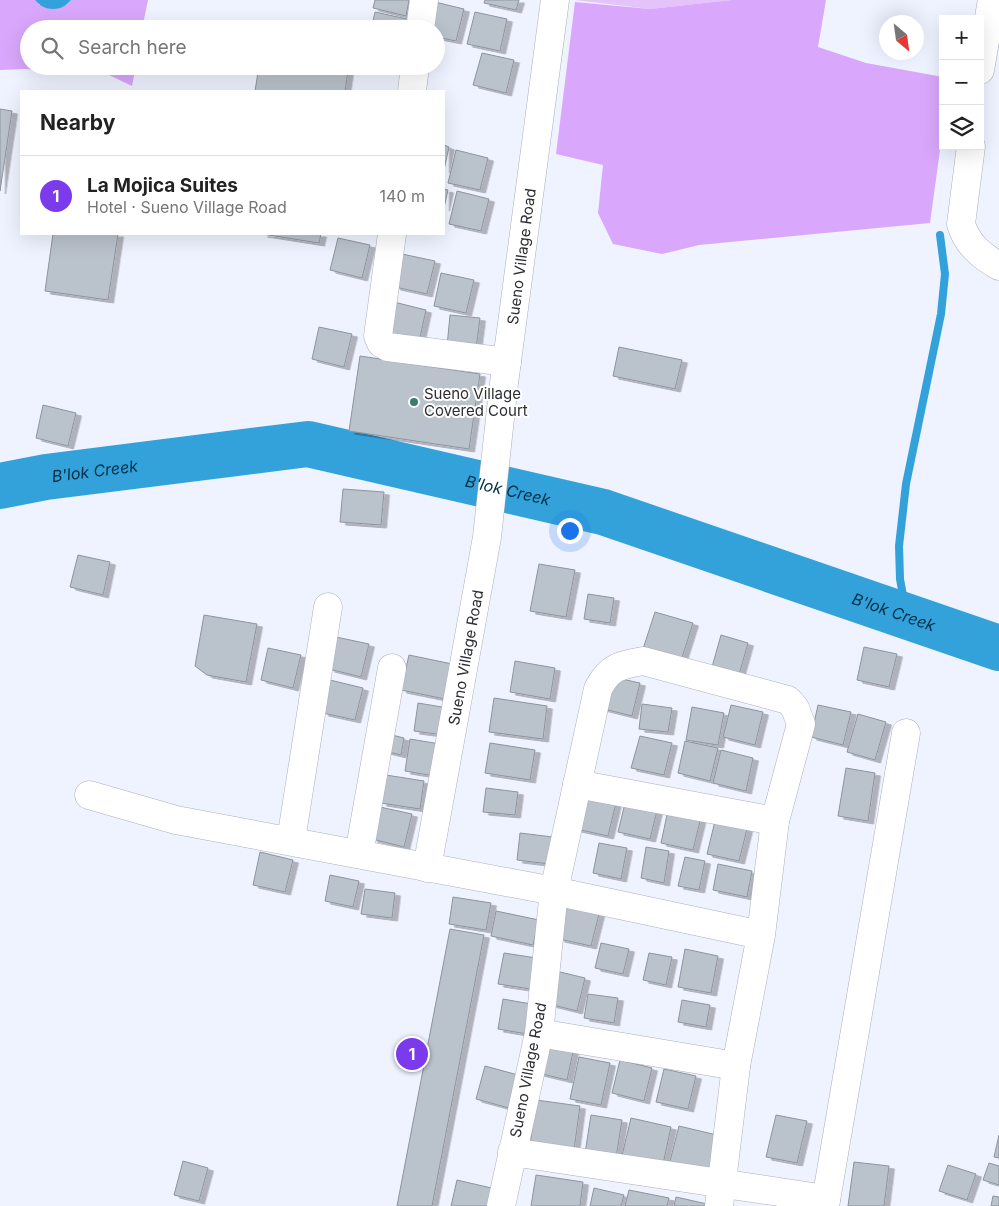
<!DOCTYPE html>
<html lang="en">
<head>
<meta charset="utf-8">
<style>
  body { margin:0; font-family:Inter,sans-serif; background:#f2f2f2; color:#222 }
  .controls { position:absolute; right:15px; top:15px; display:grid; overflow:hidden; border-radius:0px; box-shadow:0 5px 20px #0002 }
  .controls button { width:45px; height:45px; display:grid; place-items:center; padding:0; border:0; border-bottom:1px solid #e0e0e0; background:#fff; color:#222; font:25px sans-serif }
  .compass { position:absolute; left:879px; top:15px; width:45px; height:45px; border-radius:50%; background:#fff; box-shadow:0 5px 20px #0002; rotate:151deg }
  .you { position:absolute; left:569px; top:530px; width:18px; height:18px; margin:-12px; border:4px solid #fff; border-radius:50%; background:#1a73e8; box-shadow:0 0 0 8px #1a73e833 }
  .badge { display:grid; place-items:center; width:32px; height:32px; border-radius:50%; background:#7c3aed; color:#fff; font-size:16px; font-weight:700 }
  .pin { position:absolute; translate:-50% -50%; border:2px solid #fff; box-shadow:0 1px 5px #0006 }
  .list { margin:0; padding:0; list-style:none }
  h2 { display:flex; justify-content:space-between; align-items:center; height:65px; margin:0; padding:0 20px; font-size:21px }
  h2 small { font-size:16px; font-weight:400; color:#767676 }
  .list li { display:grid; grid-template-columns:32px 1fr auto; gap:15px; align-items:center; box-sizing:border-box; height:80px; padding:0 20px; border-top:1px solid #e0e0e0 }
  .list b { display:block; font-size:19px; white-space:nowrap }
  .list p { margin:0; font-size:16px; white-space:nowrap; color:#767676 }
  .list em { font-size:16px; font-style:normal; color:#767676 }
  .icon { flex:none; width:28px; height:28px; fill:none; stroke:currentColor; stroke-width:2; stroke-linecap:round; stroke-linejoin:round }
  .map { position:relative; flex:none; width:999px; height:1206px; overflow:hidden }
  .search { position:absolute; background:#fff; box-shadow:0 5px 20px #0002; left:20px; top:20px; width:425px; height:55px; display:flex; align-items:center; gap:12px; box-sizing:border-box; padding:0 18px; border-radius:28px; color:#767676; font-size:19px }
  .panel { position:absolute; background:#fff; box-shadow:0 5px 20px #0002; left:20px; top:90px; width:425px; height:145px; border-radius:0px }
  .map>svg:first-child { display:block }
  .green { fill:#e3c3fa }
  .forest { fill:#d9a7fb }
  .water { fill:#33a2da }
  .lines { fill:none; stroke-linecap:round; stroke-linejoin:round }
  .stream { stroke:#33a2da; stroke-width:8 }
  .river { stroke:#33a2da; stroke-width:46 }
  .building { fill:#bac2cc; stroke:#8c949e; filter:url(#shadow) }
  .minor-casing { stroke:#acafbb; stroke-width:29 }
  .minor { stroke:#fff; stroke-width:28 }
  .poi-dot { fill:#397d70; stroke:#fff; stroke-width:2 }
  .labels { text-anchor:middle; dominant-baseline:central; stroke-width:4; stroke-linejoin:round; paint-order:stroke }
  .street-label { font-size:15px; fill:#2c2e32; stroke:#fff }
  .poi-label { font-size:15px; fill:#2c2e32; stroke:#fff; text-anchor:start }
  .water-label { font-size:16px; font-style:italic; fill:#002f46; stroke:#fff }
</style>
</head>
<body>
<div class="map">
<svg width="999" height="1206" viewBox="0 0 999 1206">
  <defs>
    <filter id="shadow"><feDropShadow dx="5.5" dy="3" stdDeviation="0" flood-color="#0004"/></filter>
  </defs>
  <rect width="100%" height="100%" fill="#eff3ff"/>
  <polygon class="green" points="575,0 732,0 650,9"/>
  <g class="forest">
    <polygon points="0,0 35,0 39,5 67,5 71,0 148,0 142,29 29,29 29,66 136,66 132,86 109,75 25,69 0,70"/>
    <polygon points="732,0 826,0 818,47 866,63 943,77 943,128 930,223 699,245 662,254 613,244 598,213 603,165 556,154 575,2 650,9"/>
  </g>
  <path class="water" d="M35,0h36c-9,12 -27,12 -36,0z"/>
  <g class="lines">
    <polyline class="stream" points="907,617 900,579 899,546 906,484 941,314 945,274 940,235"/>
    <path class="river" id="s1" d="M0,486l46,-9 262,-33 295,68 396,136"/>
  </g>
  <g class="building">
    <polygon points="375,0 409,0 406,16 373,8"/>
    <polygon points="485,0 519,0 516,10 484,3"/>
    <polygon points="431,1 464,9 456,41 436,37 436,29 425,29"/>
    <polygon points="375,12 407,19 405,29 371,29"/>
    <polygon points="475,12 507,19 500,51 467,44"/>
    <polygon points="482,53 514,60 506,93 473,85"/>
    <polygon points="259,66 320,66 348,71 345,91 255,91"/>
    <polygon points="0,109 12,111 0,191"/>
    <polygon points="444,145 449,147 444,170"/>
    <polygon points="456,150 488,158 480,190 448,183"/>
    <polygon points="444,189 448,190 444,208"/>
    <polygon points="457,191 489,199 481,231 449,224"/>
    <polygon points="53,234 118,234 108,300 45,291"/>
    <polygon points="262,234 321,234 319,243"/>
    <polygon points="338,238 370,245 362,278 330,270"/>
    <polygon points="402,254 435,261 427,294 395,287"/>
    <polygon points="441,273 474,280 466,313 434,306"/>
    <polygon points="394,302 426,310 419,342 386,335"/>
    <polygon points="450,315 480,318 476,349 447,346"/>
    <polygon points="319,327 352,334 344,367 312,359"/>
    <polygon points="619,347 682,360 675,389 613,376"/>
    <polygon points="360,356 480,374 469,449 349,431"/>
    <polygon points="43,405 76,413 68,446 36,438"/>
    <polygon points="343,489 384,492 381,525 340,522"/>
    <polygon points="78,555 110,562 103,595 70,587"/>
    <polygon points="539,564 575,570 566,617 530,611"/>
    <polygon points="588,594 614,598 610,623 584,619"/>
    <polygon points="655,612 693,623 680,664 642,652"/>
    <polygon points="204,615 257,624 246,682 207,675 195,666"/>
    <polygon points="721,635 748,643 739,675 712,667"/>
    <polygon points="336,637 369,644 361,677 329,669"/>
    <polygon points="864,647 897,654 889,687 857,680"/>
    <polygon points="268,648 301,655 293,688 261,680"/>
    <polygon points="409,655 457,665 450,700 401,690"/>
    <polygon points="515,661 555,668 550,699 510,692"/>
    <polygon points="608,676 640,683 632,716 600,708"/>
    <polygon points="330,680 363,688 355,720 323,713"/>
    <polygon points="494,698 547,706 543,739 489,732"/>
    <polygon points="418,703 448,708 444,735 414,731"/>
    <polygon points="642,704 672,708 668,732 639,729"/>
    <polygon points="731,705 763,712 755,745 723,737"/>
    <polygon points="818,705 851,712 843,745 811,737"/>
    <polygon points="692,707 724,713 718,745 686,740"/>
    <polygon points="858,714 886,722 875,760 847,752"/>
    <polygon points="388,734 404,738 401,755 384,751"/>
    <polygon points="640,736 672,743 664,775 631,768"/>
    <polygon points="410,739 440,744 435,776 405,771"/>
    <polygon points="685,741 718,748 710,781 678,773"/>
    <polygon points="490,743 535,750 530,780 485,773"/>
    <polygon points="721,750 753,758 746,791 713,783"/>
    <polygon points="846,768 875,773 868,821 838,816"/>
    <polygon points="386,775 424,781 420,809 381,803"/>
    <polygon points="486,788 518,792 515,815 483,812"/>
    <polygon points="584,796 616,803 608,836 576,829"/>
    <polygon points="626,799 658,807 650,839 618,832"/>
    <polygon points="380,807 412,814 404,847 372,839"/>
    <polygon points="668,810 701,817 693,850 661,843"/>
    <polygon points="715,821 747,829 739,861 707,854"/>
    <polygon points="520,833 553,837 550,864 517,860"/>
    <polygon points="599,843 627,848 621,879 593,873"/>
    <polygon points="646,847 669,851 664,883 641,878"/>
    <polygon points="260,852 293,860 285,892 253,885"/>
    <polygon points="685,857 705,861 699,890 678,886"/>
    <polygon points="718,864 752,871 747,897 713,890"/>
    <polygon points="330,875 359,881 353,907 325,901"/>
    <polygon points="365,889 395,893 392,918 361,914"/>
    <polygon points="453,897 491,903 486,930 449,924"/>
    <polygon points="566,906 599,914 591,946 559,939"/>
    <polygon points="496,911 539,920 533,945 491,936"/>
    <polygon points="450,929 484,935 432,1206 397,1206"/>
    <polygon points="601,943 629,949 623,974 595,968"/>
    <polygon points="685,949 718,956 711,993 678,987"/>
    <polygon points="504,953 543,959 537,990 498,984"/>
    <polygon points="649,953 672,957 666,985 643,980"/>
    <polygon points="552,970 585,978 577,1011 545,1003"/>
    <polygon points="588,994 618,998 614,1023 584,1018"/>
    <polygon points="503,999 531,1004 527,1034 498,1029"/>
    <polygon points="682,1000 710,1005 706,1027 678,1022"/>
    <polygon points="542,1040 574,1047 567,1080 534,1072"/>
    <polygon points="579,1057 610,1063 601,1105 570,1099"/>
    <polygon points="620,1060 652,1068 644,1101 612,1093"/>
    <polygon points="485,1066 518,1075 509,1108 476,1099"/>
    <polygon points="664,1069 696,1076 688,1109 656,1102"/>
    <polygon points="536,1100 580,1106 574,1150 530,1145"/>
    <polygon points="591,1115 622,1120 616,1158 585,1153"/>
    <polygon points="776,1115 807,1121 797,1163 766,1157"/>
    <polygon points="631,1118 671,1127 662,1169 621,1160"/>
    <polygon points="679,1126 721,1136 711,1179 668,1169"/>
    <polygon points="999,1135 999,1158 994,1157"/>
    <polygon points="183,1161 208,1168 199,1201 174,1195"/>
    <polygon points="854,1162 889,1166 884,1206 848,1206"/>
    <polygon points="989,1163 999,1166 999,1185 983,1180"/>
    <polygon points="948,1165 976,1174 967,1200 939,1191"/>
    <polygon points="536,1175 583,1182 580,1206 531,1206"/>
    <polygon points="457,1180 500,1190 496,1206 451,1206"/>
    <polygon points="594,1188 624,1195 621,1206 590,1206"/>
    <polygon points="629,1190 669,1198 667,1206 625,1206"/>
    <polygon points="993,1196 999,1197 999,1206 991,1206"/>
    <polygon points="676,1197 716,1206 674,1206"/>
  </g>
  <g class="lines">
    <g class="minor-casing">
      <g id="minor">
        <polyline points="420,29 424,0"/>
        <polyline points="980,70 992,0"/>
        <polyline points="412,91 415,66"/>
        <path d="M971,146l-10,78c6,20 20,32 38,42"/>
        <polyline points="392,234 378,336 381,343 388,347 507,362"/>
        <polyline points="577,784 775,821"/>
        <polyline points="89,795 176,820 554,891 539,1033 501,1206"/>
        <polyline points="291,840 328,607"/>
        <polyline points="359,854 392,668"/>
        <path id="s2" d="M427,868l60,-331 16,-146 52,-391"/>
        <polyline points="539,1033 736,1066"/>
        <polyline points="512,1152 826,1199"/>
        <path d="M719,1206l17,-140 25,-131 14,-114 26,-97 -6,-16 -7,-8 -145,-39c-23,4 -34,6 -45,28l-44,202 207,44"/>
        <polyline points="825,1206 906,733"/>
      </g>
    </g>
    <use href="#minor" class="minor"/>
  </g>
  <circle class="poi-dot" cx="414" cy="402" r="5"/>
  <g class="labels">
    <g class="street-label">
      <text stroke="none"><textPath href="#s2" startOffset="619">Sueno Village Road</textPath></text>
      <text stroke="none"><textPath href="#s2" startOffset="214">Sueno Village Road</textPath></text>
      <text transform="translate(528 1070) rotate(-79)">Sueno Village Road</text>
    </g>
    <g class="poi-label">
      <text x="424" y="393">Sueno Village<tspan x="424" dy="17">Covered Court</tspan></text>
    </g>
    <g class="water-label">
      <text stroke="none"><textPath href="#s1" startOffset="96">B'lok Creek</textPath></text>
      <text stroke="none"><textPath href="#s1" startOffset="516">B'lok Creek</textPath></text>
      <text stroke="none"><textPath href="#s1" startOffset="921">B'lok Creek</textPath></text>
    </g>
  </g>
</svg>
<div class="controls">
<button>+</button>
<button>−</button>
<button><svg class="icon" aria-label="layers" viewBox="0 0 24 24"><path d="M12 4l9 5-9 5-9-5zM3 14l9 5 9-5"/></svg></button>
</div>
<svg class="compass" viewBox="-18 -18 36 36"><path d="M0-13l5 13h-10z" fill="#e53935"/><path d="M0 13l5-13h-10z" fill="#767676"/></svg>
<div class="you"></div>
<div class="pin badge" style="left:412px;top:1054px">1</div>
<div class="search"><svg class="icon" aria-label="search" viewBox="0 0 24 24"><circle cx="10" cy="10" r="6"/><path d="M15 15l6 6"/></svg>Search here</div>
<section class="panel">
<h2>Nearby<small></small></h2>
<ul class="list">
<li><span class="badge">1</span><div><b>La Mojica Suites</b><p>Hotel · Sueno Village Road</p></div><em>140 m</em></li>
</ul>
</section>
</div>
</body>
</html>
